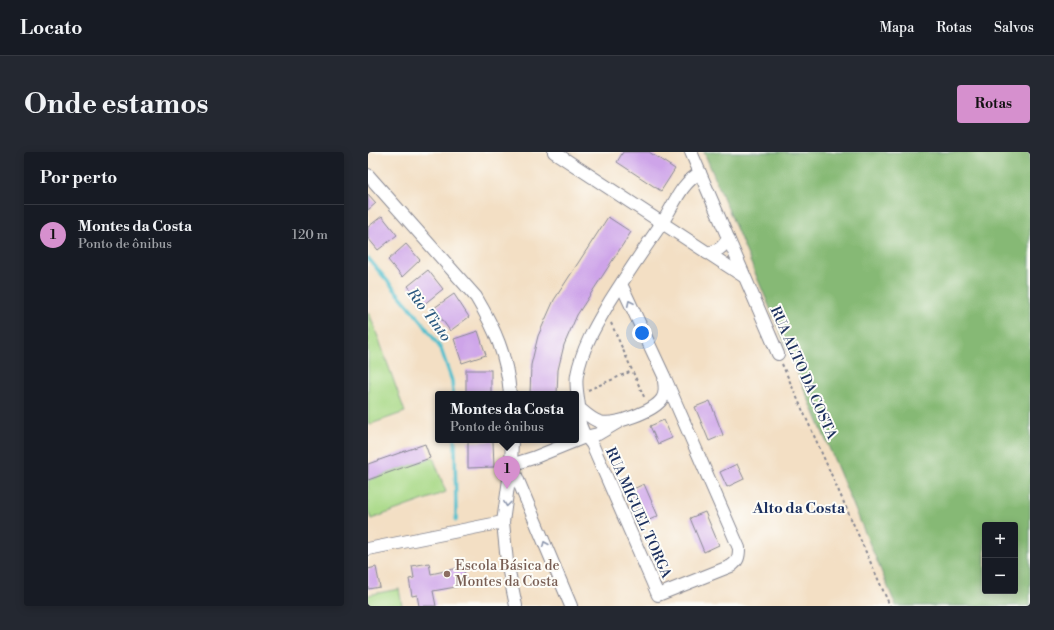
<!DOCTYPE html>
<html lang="pt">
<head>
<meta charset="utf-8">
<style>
  body { margin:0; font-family:"Libre Bodoni",serif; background:#242831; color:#f1f3f6 }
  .controls { position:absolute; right:12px; bottom:12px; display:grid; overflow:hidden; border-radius:4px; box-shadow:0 2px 10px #0003 }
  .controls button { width:36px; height:36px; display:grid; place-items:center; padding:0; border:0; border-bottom:1px solid #363941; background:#171b24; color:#f1f3f6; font:20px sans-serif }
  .you { position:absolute; left:274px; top:181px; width:14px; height:14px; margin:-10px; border:3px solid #fff; border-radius:50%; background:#1a73e8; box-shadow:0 0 0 6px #1a73e833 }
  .badge { display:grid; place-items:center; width:26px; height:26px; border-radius:50%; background:#d690ce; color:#111; font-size:13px; font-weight:700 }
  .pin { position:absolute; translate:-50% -33px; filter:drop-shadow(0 1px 2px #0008) }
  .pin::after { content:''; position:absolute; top:21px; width:14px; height:12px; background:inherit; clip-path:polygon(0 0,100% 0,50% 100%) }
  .popup { position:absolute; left:67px; top:239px; width:144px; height:52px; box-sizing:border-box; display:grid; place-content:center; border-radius:4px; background:#171b24; filter:drop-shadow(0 1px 3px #0005); font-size:13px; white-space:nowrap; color:#9ea1a6 }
  .popup b { font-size:15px; color:#f1f3f6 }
  .popup::after { content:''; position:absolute; left:50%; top:100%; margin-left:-8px; border:8px solid transparent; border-top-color:#171b24 }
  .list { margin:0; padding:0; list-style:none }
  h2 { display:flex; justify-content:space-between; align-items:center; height:52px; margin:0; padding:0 16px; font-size:17px }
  h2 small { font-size:13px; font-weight:400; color:#9ea1a6 }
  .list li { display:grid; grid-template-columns:26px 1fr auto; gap:12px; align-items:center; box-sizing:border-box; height:60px; padding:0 16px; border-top:1px solid #363941 }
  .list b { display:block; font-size:15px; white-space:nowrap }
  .list p { margin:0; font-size:13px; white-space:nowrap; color:#9ea1a6 }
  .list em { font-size:13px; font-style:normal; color:#9ea1a6 }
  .map { position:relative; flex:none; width:662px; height:454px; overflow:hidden; border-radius:4px }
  header { display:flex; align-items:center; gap:24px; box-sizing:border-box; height:56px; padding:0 20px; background:#171b24; border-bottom:1px solid #363941 }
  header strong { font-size:19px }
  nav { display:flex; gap:22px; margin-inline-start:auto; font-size:14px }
  .intro { display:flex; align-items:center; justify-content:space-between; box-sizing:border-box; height:96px; padding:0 24px }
  h1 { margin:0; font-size:28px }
  .button { padding:10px 18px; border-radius:4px; background:#d690ce; color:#111; font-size:14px; font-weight:700 }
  main { display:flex; gap:24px; padding:0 24px }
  aside { flex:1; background:#171b24; border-radius:4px; box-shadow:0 2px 10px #0003 }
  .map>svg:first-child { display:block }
  .green { fill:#a9d987; stroke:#628472 }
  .forest { fill:#86b974; stroke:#507469; fill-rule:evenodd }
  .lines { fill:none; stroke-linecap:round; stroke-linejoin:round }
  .stream { stroke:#54c0ce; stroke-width:3.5 }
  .building { fill:#cea4e9 }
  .street-casing { stroke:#878791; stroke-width:14 }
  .path { stroke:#878791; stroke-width:2; stroke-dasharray:3 3; stroke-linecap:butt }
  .street { stroke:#fff; stroke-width:12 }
  .oneway { stroke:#8d97ae }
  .education-dot { fill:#8d6e63; stroke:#fdfcf7; stroke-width:1.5 }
  .labels { text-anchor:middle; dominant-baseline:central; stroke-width:4; stroke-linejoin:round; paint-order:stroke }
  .street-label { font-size:14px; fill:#1b2f5e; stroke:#fdfcf7 }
  .education-label { font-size:14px; fill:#785e54; stroke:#fdfcf7; text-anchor:start }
  .water-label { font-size:15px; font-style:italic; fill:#2c5a80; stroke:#fdfcf7 }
  .neighbourhood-label { font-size:15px; font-weight:bold; fill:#1b2f5e; stroke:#fdfcf7 }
</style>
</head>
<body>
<header>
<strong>Locato</strong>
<nav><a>Mapa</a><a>Rotas</a><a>Salvos</a></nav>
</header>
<div class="intro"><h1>Onde estamos</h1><a class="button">Rotas</a></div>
<main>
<aside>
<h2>Por perto<small></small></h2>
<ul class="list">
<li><span class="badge">1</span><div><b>Montes da Costa</b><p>Ponto de ônibus</p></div><em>120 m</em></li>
</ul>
</aside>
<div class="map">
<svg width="662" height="454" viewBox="0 0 662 454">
  <rect width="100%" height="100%" fill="#fdfcf7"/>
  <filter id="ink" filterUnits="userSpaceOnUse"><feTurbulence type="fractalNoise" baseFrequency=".025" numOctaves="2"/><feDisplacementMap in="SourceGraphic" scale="8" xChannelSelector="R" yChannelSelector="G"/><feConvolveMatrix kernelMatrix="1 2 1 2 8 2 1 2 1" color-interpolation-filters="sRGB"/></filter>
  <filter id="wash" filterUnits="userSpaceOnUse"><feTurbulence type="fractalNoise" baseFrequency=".012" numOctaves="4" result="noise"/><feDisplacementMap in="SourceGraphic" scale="16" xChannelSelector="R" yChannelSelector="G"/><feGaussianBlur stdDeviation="0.9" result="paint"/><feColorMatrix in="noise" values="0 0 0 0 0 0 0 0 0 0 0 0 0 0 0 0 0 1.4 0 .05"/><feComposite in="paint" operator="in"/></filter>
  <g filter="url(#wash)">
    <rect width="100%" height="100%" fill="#f3dfc4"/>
    <g class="green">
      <polygon points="1,160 37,260 0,273 0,161"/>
      <polygon points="65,305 78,340 3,367 0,357 0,328"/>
      <polygon points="31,437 34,454 0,454 0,443"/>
    </g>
    <path class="forest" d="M336,0h326v454h-134zM617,373h30v66h-30z"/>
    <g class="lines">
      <g class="stream">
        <polyline points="0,106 54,170 73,197 84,229 85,242"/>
        <polyline points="87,288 88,368"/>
      </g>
    </g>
    <g id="blocks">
      <g class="building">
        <polygon points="255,0 281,0 307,17 293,39 249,10"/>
        <polygon points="0,42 8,51 0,58"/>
        <polygon points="14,64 29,83 10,98 0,86 0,75"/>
        <polygon points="240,65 263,80 209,163 196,193 190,218 189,242 162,242 163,213 170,184 186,148"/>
        <polygon points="38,92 52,108 34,125 20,108"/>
        <polygon points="60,118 75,137 55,153 40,134"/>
        <polygon points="86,142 101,165 82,179 66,156"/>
        <polygon points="110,179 118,203 94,211 86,187"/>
        <rect x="98" y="218" width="25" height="24"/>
        <polygon points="342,249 355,283 341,289 327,255"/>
        <polygon points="296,268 304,286 290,292 282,274"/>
        <polygon points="125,289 126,315 100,316 100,290"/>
        <polygon points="57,292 62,306 0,328 0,312"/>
        <polygon points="369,312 376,327 359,335 352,320"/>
        <polygon points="276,332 290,364 275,371 261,339"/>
        <polygon points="337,360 351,393 336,400 322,366"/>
        <polygon points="61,411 63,422 95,415 99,433 65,439 68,454 51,454 49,443 44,444 41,427 46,426 44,414"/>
        <polygon points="8,415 12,435 0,437 0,417"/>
      </g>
    </g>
  </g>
  <g filter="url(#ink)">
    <use href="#blocks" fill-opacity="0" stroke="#878791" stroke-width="1"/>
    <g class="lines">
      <g class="street-casing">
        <g id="street">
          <polyline points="186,0 375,124"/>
          <polyline points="323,0 410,202"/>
          <path d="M0,23l108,122c19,32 31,59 34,97"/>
          <path d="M339,101c11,-2 16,-5 21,-15"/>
          <path d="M253,132l43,92 75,172c0,9 -1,13 -8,18l-73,29 -66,-151c-7,-7 -12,-16 -13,-26 -1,-4 0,-8 0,-12 -1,-10 -4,-21 -2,-31 5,-27 19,-50 33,-74 17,-27 34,-52 52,-78 12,-18 19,-40 38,-50"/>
          <path d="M211,256c6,5 13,12 21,14 14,4 54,-11 62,-23 4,-6 3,-12 2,-18"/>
          <polyline points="144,288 143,313 135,370 139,410 148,454"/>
          <polyline points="143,313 165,306 217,285 230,282 252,269"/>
          <polyline points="144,314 203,454"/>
          <polyline points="0,397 135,370"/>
        </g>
      </g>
      <g class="path">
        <polyline points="243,171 277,247"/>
        <polyline points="414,212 522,454"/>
        <polyline points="220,238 264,219"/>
      </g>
      <use href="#street" class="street"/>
    </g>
    <defs><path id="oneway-chevron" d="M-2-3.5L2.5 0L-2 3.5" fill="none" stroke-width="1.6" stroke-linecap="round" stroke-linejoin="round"/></defs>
    <g class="oneway">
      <use href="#oneway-chevron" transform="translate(262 151) rotate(-115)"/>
      <use href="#oneway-chevron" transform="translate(139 352) rotate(97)"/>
      <use href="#oneway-chevron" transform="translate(177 392) rotate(-113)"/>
    </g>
  </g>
  <circle class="education-dot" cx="79" cy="422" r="4"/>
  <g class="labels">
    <g class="street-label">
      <text transform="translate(435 221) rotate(66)">RUA ALTO DA COSTA</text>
      <text transform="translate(270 361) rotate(66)">RUA MIGUEL TORGA</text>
    </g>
    <g class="education-label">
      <text x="87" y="414">Escola Básica de<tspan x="87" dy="16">Montes da Costa</tspan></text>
    </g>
    <g class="water-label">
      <text transform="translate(61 163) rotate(53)">Rio Tinto</text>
    </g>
    <g class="neighbourhood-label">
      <text x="431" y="356">Alto da Costa</text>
    </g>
  </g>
</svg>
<div class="controls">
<button>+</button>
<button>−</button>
</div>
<div class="you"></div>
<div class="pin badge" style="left:139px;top:337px">1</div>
<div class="popup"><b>Montes da Costa</b>Ponto de ônibus</div>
</div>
</main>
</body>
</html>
